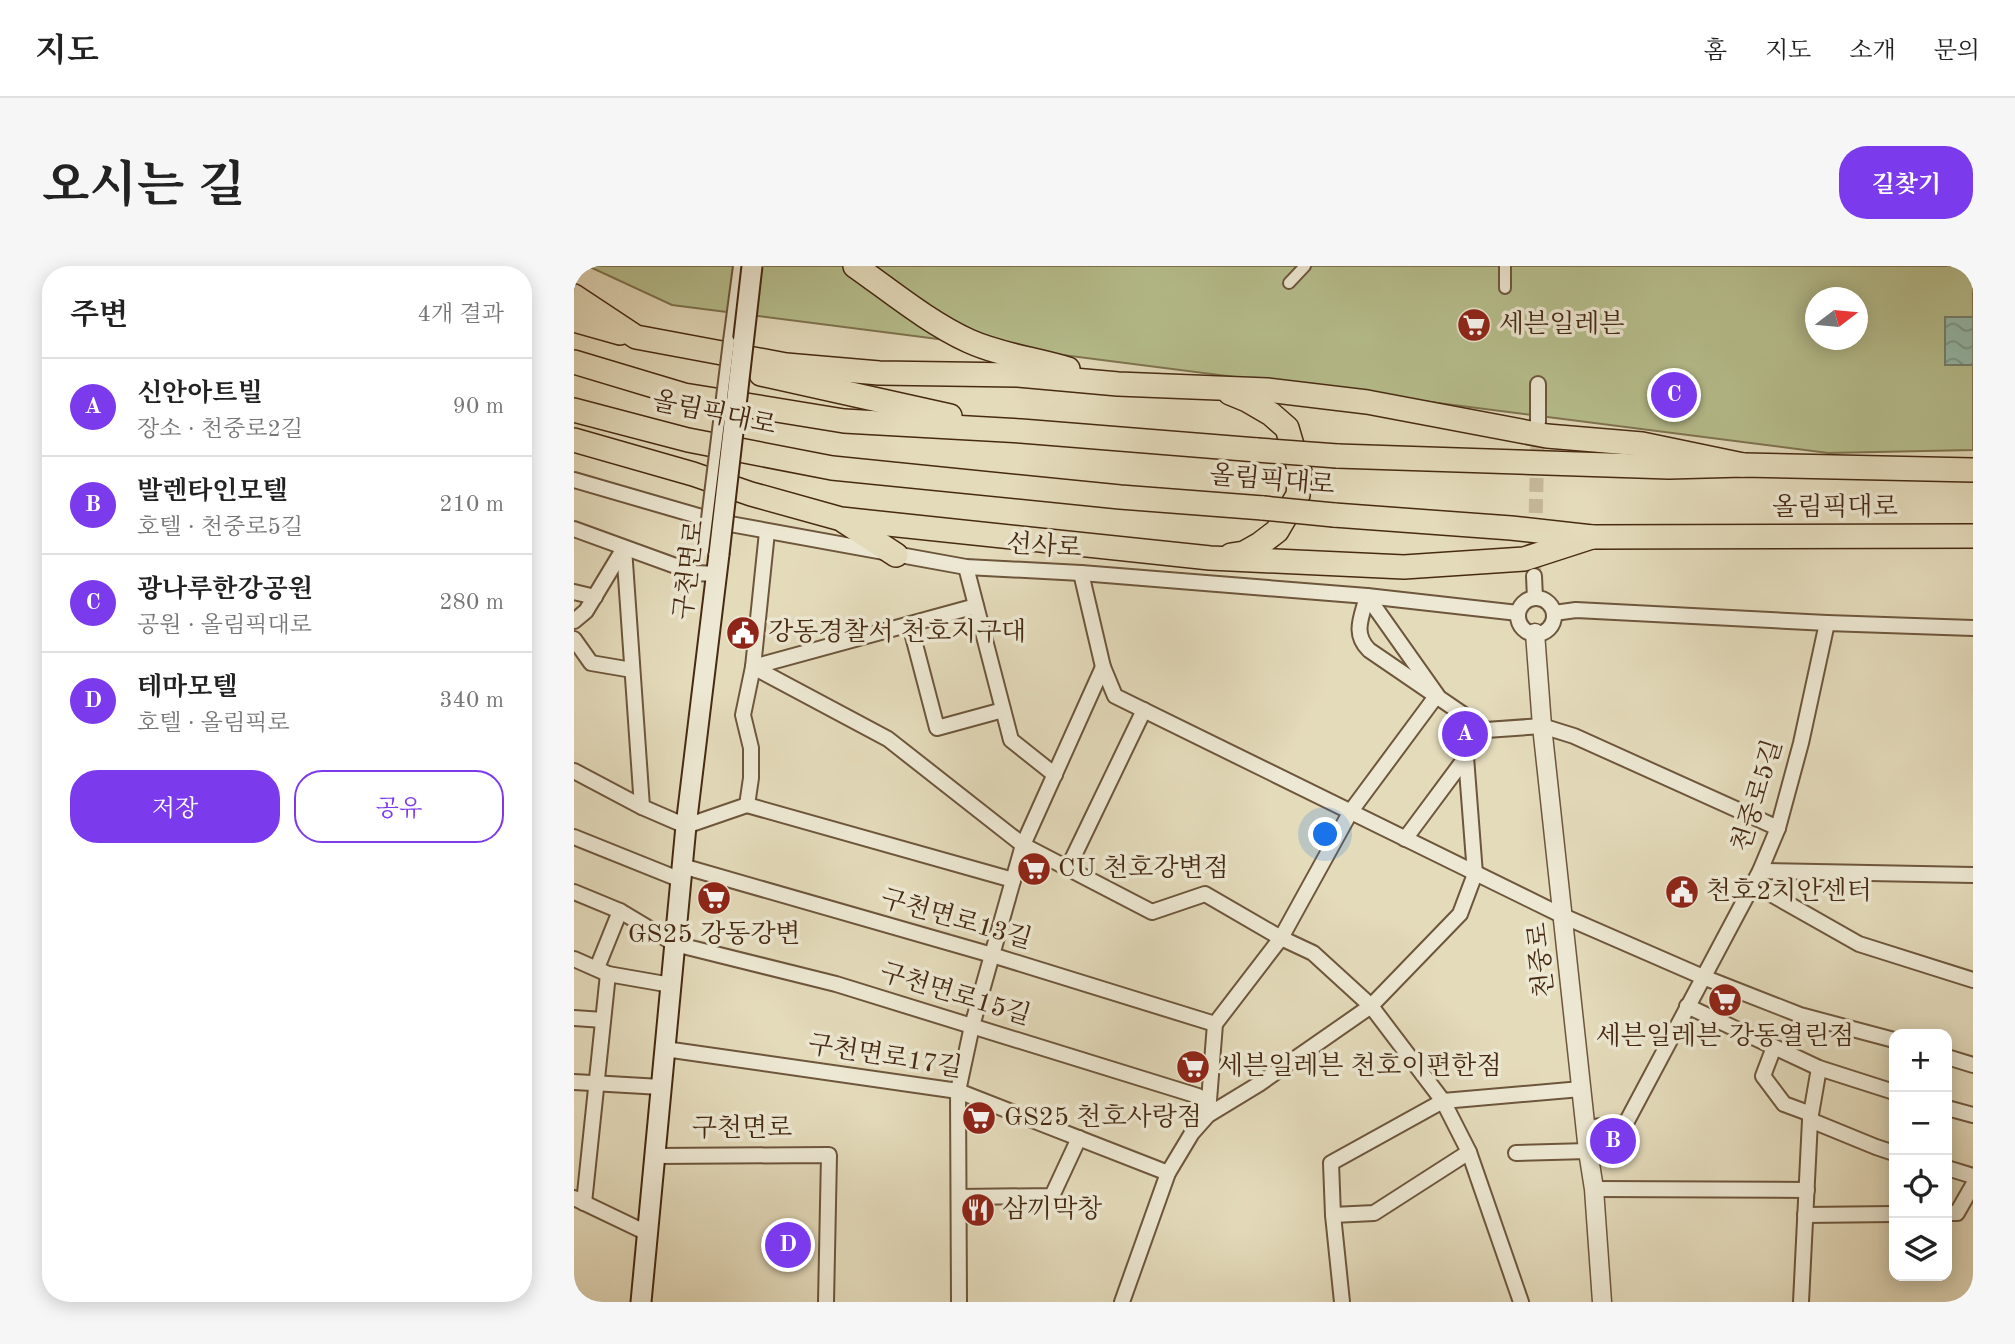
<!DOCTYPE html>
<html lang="ko">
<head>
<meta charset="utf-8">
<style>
  body { margin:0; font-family:"Old Standard TT","Noto Serif KR",serif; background:#f6f6f6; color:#222 }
  .controls { position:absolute; right:21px; bottom:21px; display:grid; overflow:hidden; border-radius:14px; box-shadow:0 4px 18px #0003 }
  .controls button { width:63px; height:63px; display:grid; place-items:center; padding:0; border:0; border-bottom:2px solid #e0e0e0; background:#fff; color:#222; font:35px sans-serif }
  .compass { position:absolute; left:1231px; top:21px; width:63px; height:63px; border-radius:50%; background:#fff; box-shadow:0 4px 18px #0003; rotate:74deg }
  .you { position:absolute; left:752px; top:569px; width:24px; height:24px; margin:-18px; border:5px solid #fff; border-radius:50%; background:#1a73e8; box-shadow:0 0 0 10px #1a73e833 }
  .badge { display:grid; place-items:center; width:46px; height:46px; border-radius:50%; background:#7c3aed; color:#fff; font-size:23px; font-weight:700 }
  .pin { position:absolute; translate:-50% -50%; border:4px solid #fff; box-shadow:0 2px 7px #0006 }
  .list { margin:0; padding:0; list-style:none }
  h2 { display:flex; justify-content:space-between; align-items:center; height:91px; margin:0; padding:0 28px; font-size:30px }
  h2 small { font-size:23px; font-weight:400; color:#767676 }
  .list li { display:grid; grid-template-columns:46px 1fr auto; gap:21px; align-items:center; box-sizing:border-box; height:98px; padding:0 28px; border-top:2px solid #e0e0e0 }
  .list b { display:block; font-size:26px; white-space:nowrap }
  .list p { margin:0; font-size:23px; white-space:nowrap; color:#767676 }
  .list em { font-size:23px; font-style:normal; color:#767676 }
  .actions { display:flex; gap:14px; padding:21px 28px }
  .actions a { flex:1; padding:16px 0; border:2px solid #7c3aed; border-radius:28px; text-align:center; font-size:24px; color:#7c3aed }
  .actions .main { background:#7c3aed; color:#fff }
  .icon { flex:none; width:38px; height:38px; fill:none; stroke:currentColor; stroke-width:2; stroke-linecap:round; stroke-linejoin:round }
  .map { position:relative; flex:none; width:1399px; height:1036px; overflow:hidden; border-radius:28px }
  header { display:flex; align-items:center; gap:42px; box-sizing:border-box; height:98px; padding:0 35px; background:#fff; border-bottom:2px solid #e0e0e0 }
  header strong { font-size:33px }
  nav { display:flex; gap:38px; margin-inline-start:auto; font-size:24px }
  .intro { display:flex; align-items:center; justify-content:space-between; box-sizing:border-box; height:168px; padding:0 42px }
  h1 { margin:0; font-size:49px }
  .button { padding:18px 32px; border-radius:28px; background:#7c3aed; color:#fff; font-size:24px; font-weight:700 }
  main { display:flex; gap:42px; padding:0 42px }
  aside { flex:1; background:#fff; border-radius:28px; box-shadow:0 4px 18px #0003 }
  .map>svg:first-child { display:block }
  .green { fill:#b7bf8e; stroke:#7f7450; stroke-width:2; fill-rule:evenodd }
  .water { fill:url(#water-waves); stroke:#76816f; stroke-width:2 }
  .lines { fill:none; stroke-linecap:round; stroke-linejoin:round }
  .minor-tunnel { stroke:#c5b899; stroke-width:14; stroke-dasharray:14 7; stroke-linecap:butt }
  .pedestrian-casing { stroke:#6e563c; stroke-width:14 }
  .minor-casing { stroke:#6e563c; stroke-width:18 }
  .tertiary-casing { stroke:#6e563c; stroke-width:21 }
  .secondary-casing { stroke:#472a12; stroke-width:23 }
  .trunk-casing { stroke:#472a12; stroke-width:26 }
  .pedestrian { stroke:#ede8d3; stroke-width:10 }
  .minor { stroke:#ede8d3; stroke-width:14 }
  .tertiary { stroke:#ede8d3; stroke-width:18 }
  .secondary { stroke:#ede8d3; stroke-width:19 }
  .trunk { stroke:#e4dbbb; stroke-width:23 }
  .pedestrian-bridge-casing { stroke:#6e563c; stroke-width:14; stroke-linecap:butt }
  .secondary-bridge-casing { stroke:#472a12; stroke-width:23; stroke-linecap:butt }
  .trunk-bridge-casing { stroke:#472a12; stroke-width:26; stroke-linecap:butt }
  .pedestrian-bridge { stroke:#ede8d3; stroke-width:10 }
  .secondary-bridge { stroke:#ede8d3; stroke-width:19 }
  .trunk-bridge { stroke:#e4dbbb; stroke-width:23 }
  .labels { text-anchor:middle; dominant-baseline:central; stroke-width:7; stroke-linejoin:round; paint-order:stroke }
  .poi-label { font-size:26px; fill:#472a12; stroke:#ede8d3; text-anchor:start }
  .street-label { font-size:26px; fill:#472a12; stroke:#ede8d3 }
</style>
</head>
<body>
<header>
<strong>지도</strong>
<nav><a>홈</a><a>지도</a><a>소개</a><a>문의</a></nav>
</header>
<div class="intro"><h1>오시는 길</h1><a class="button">길찾기</a></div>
<main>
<aside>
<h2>주변<small>4개 결과</small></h2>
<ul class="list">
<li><span class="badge">A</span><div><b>신안아트빌</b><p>장소 · 천중로2길</p></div><em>90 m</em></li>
<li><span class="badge">B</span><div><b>발렌타인모텔</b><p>호텔 · 천중로5길</p></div><em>210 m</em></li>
<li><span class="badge">C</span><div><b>광나루한강공원</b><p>공원 · 올림픽대로</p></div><em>280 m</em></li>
<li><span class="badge">D</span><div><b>테마모텔</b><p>호텔 · 올림픽로</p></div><em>340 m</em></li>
</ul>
<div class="actions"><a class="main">저장</a><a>공유</a></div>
</aside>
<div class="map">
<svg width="1399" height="1036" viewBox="0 0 1399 1036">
  <defs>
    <pattern id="water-waves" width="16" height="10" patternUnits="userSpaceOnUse" patternTransform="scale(1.75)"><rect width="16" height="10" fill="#95bbad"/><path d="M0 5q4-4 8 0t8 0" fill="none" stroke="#7b988b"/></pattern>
  </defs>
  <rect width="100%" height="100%" fill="#e4dbbb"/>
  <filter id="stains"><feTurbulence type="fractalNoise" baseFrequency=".00286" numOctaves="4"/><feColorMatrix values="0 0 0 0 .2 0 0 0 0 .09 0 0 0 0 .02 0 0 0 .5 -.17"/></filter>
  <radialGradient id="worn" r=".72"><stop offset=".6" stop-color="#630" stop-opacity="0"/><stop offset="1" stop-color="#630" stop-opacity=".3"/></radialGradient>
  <path class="green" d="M14,0h1385v184l-145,3 -1156,-148zM1241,32h42v42h-42z"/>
  <rect class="water" x="1371" y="51" width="28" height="48"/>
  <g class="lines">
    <polyline class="minor-tunnel" points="960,310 964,161"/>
    <g class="pedestrian-casing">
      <g id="pedestrian">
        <polyline points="715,17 731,0"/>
        <polyline points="931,22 931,0"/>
        <polyline points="155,75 165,0"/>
      </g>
    </g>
    <g class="minor-casing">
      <g id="minor">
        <polyline points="964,118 964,156"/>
        <polyline points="0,214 145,256 392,301 507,307 793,330 944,347"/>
        <polyline points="0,263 121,307 143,308"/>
        <polyline points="50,282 68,541"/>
        <polyline points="392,301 437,474 481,509"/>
        <polyline points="507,307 529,401 541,430 989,650 1129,711 1226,749 1320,774"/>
        <polyline points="960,310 961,332"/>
        <polyline points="0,326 21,331"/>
        <path d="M793,330c-5,21 -15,37 2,54l117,80 56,-4 32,10 204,92"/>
        <circle cx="962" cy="350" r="18"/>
        <polyline points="980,347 1002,344 1253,357 1399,362"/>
        <polyline points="0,355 12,345 50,282"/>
        <polyline points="336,359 363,462 429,444"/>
        <polyline points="0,373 17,397 58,404"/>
        <polyline points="179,401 314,473 449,579 578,646 631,628 707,672 739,687 797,740 869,835 895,886 947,1036"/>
        <polyline points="179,401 402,340"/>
        <polyline points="0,505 68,541 112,560 173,539 177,512 177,482 169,449 179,401 193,266"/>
        <polyline points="173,539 439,614"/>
        <polyline points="0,571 107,614"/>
        <polyline points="831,573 912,464"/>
        <polyline points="108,600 418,689 641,758"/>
        <polyline points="494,602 570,444"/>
        <polyline points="1186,605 1399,609"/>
        <polyline points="1179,618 1285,678 1399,714"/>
        <polyline points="0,626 46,645 101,678 262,718 624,830 634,849"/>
        <polyline points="0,693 34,708 97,719"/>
        <polyline points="23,702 46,645"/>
        <polyline points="1113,740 1245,802 1320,826"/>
        <polyline points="0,752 29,754"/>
        <polyline points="1200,781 1189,810 1210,838 1237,848"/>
        <polyline points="91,783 384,825 594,907"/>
        <polyline points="1373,791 1399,799"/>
        <polyline points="0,816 87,821"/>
        <polyline points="1373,842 1399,849"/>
        <polyline points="634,847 641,758 707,672 777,545 863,429 793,330"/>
        <polyline points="1236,854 1302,881 1320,887"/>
        <polyline points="1012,862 1052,857 1186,605 1204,562 1227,477 1253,357"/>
        <polyline points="942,887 1014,885"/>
        <polyline points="81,890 255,889 252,1036"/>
        <polyline points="1373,902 1399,910"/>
        <polyline points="1020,923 1233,924"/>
        <polyline points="385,931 478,930 505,872"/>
        <polyline points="0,932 73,967"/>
        <polyline points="10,937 34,708"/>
        <polyline points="1373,947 1383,947 1399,919"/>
        <polyline points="759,949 800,947 895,886"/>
        <polyline points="1231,949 1320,948"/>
        <polyline points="385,1036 384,825 398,760 449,579 529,401"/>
        <polyline points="548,1036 594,907 618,867 634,849 685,818 797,740 886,648 901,608 892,491"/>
        <polyline points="768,1036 759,949 757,897 869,835 1007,823"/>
        <polyline points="1227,1036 1236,854 1245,802"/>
      </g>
    </g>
    <g class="tertiary-casing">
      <polyline id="tertiary" points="961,367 968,460 1014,885 1020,923 1028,1036"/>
    </g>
    <g class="secondary-casing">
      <polyline id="secondary" points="67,1036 112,560 145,288"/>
    </g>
    <g class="trunk-casing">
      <g id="trunk">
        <path d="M281,0c37,26 73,56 114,75 31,14 66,18 99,28"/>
        <polyline points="0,30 62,71 212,99 305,107 444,109 544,118 693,124 793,136 973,170 1068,178 1169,199"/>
        <polyline points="0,54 46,67"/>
        <polyline points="0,96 110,129 270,155 447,165 683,184"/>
        <polyline points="187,108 376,150"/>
        <polyline points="656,127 673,134 697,148 713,162 726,206 724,229 703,265 686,278 670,287 657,289"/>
        <polyline points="0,144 114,174 258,202 546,231 689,242"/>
        <polyline points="0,174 119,208 177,228 267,253 636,292 830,301 950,293 1018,271"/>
        <polyline points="763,190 1095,201 1169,199 1399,204"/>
        <polyline points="760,249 937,262 1018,271 1399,270"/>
        <polyline points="270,255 322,289"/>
      </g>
    </g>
    <use href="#pedestrian" class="pedestrian"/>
    <use href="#minor" class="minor"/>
    <use href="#tertiary" class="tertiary"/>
    <use href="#secondary" class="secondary"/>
    <use href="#trunk" class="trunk"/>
    <g class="pedestrian-bridge-casing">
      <polyline id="pedestrian-bridge" points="129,285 155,75"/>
    </g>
    <g class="secondary-bridge-casing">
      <polyline id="secondary-bridge" points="145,288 178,0"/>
    </g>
    <g class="trunk-bridge-casing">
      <g id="trunk-bridge">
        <polyline points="683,184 763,190"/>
        <polyline points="689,242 760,249"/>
      </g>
    </g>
    <use href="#pedestrian-bridge" class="pedestrian-bridge"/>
    <use href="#secondary-bridge" class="secondary-bridge"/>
    <use href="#trunk-bridge" class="trunk-bridge"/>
  </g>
  <defs>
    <g id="supermarket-disc" transform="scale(1.75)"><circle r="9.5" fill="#8f2418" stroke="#ede8d3"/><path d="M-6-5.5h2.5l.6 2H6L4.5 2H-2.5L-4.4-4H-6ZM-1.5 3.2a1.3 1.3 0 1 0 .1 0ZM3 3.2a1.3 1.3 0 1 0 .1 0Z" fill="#fff"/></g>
    <g id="civic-disc" transform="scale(1.75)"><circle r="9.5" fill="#8f2418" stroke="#ede8d3"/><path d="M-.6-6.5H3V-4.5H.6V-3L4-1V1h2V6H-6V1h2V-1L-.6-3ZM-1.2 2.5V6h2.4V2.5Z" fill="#fff"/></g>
    <g id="restaurant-disc" transform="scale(1.75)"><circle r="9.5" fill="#8f2418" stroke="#ede8d3"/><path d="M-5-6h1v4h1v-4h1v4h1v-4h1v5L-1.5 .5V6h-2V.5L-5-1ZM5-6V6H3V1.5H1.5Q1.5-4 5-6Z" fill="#fff"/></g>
  </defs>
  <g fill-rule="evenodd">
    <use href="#supermarket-disc" x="900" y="59"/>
    <use href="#civic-disc" x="169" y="367"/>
    <use href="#supermarket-disc" x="460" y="603"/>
    <use href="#civic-disc" x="1108" y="626"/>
    <use href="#supermarket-disc" x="140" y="632"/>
    <use href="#supermarket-disc" x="1151" y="734"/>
    <use href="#supermarket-disc" x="619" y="801"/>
    <use href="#supermarket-disc" x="405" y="852"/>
    <use href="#restaurant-disc" x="404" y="944"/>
  </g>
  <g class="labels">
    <g class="poi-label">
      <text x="925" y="59">세븐일레븐</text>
      <text x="194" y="367">강동경찰서 천호지구대</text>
      <text x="484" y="603">CU 천호강변점</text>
      <text x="1132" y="626">천호2치안센터</text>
      <text x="140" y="669" text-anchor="middle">GS25 강동강변</text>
      <text x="1151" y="771" text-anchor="middle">세븐일레븐 강동열린점</text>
      <text x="644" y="801">세븐일레븐 천호이편한점</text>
      <text x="430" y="852">GS25 천호사랑점</text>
      <text x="428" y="944">삼끼막창</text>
    </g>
    <g class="street-label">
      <text transform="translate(140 148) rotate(12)">올림픽대로</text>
      <text transform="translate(698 215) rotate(5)">올림픽대로</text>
      <text x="1261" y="242">올림픽대로</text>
      <text transform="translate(470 281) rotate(4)">선사로</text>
      <text transform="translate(116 304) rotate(-83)">구천면로</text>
      <text transform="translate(1184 530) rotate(-73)">천중로5길</text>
      <text transform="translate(382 654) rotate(16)">구천면로13길</text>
      <text transform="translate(968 694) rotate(-96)">천중로</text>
      <text transform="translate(381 729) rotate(17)">구천면로15길</text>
      <text transform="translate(311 791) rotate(9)">구천면로17길</text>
      <text x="168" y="863">구천면로</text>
    </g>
  </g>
  <rect width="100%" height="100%" filter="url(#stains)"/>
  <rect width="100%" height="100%" fill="url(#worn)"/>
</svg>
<div class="controls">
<button>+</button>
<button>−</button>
<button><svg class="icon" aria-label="locate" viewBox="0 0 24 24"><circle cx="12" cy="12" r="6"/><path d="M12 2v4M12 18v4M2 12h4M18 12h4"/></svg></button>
<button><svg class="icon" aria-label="layers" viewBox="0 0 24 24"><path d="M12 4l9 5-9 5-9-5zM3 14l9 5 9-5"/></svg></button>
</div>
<svg class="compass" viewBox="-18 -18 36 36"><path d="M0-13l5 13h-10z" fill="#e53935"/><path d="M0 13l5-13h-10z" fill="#767676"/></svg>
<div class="you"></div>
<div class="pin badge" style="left:891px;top:468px">A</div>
<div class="pin badge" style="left:1039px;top:875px">B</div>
<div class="pin badge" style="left:1100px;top:129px">C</div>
<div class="pin badge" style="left:214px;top:979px">D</div>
</div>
</main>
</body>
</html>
